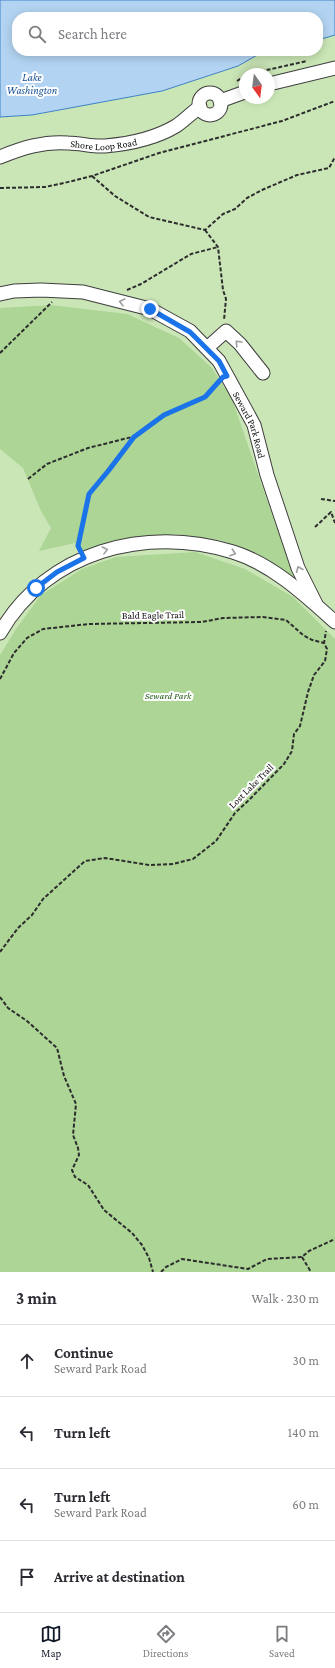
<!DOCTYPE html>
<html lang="en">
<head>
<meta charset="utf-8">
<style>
  body { margin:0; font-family:"Crimson Pro",serif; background:#f2f2f3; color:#2b2b33 }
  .compass { position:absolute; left:239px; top:68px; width:36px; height:36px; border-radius:50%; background:#fff; box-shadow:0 2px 10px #0003; rotate:166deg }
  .stop { position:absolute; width:12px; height:12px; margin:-9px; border:3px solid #1a73e8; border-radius:50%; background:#fff }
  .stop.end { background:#1a73e8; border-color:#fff; box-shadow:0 1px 4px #0008 }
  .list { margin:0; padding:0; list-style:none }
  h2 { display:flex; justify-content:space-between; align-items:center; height:52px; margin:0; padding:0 16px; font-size:17px }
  h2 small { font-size:13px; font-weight:400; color:#7c7c81 }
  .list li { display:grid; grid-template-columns:26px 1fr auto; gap:12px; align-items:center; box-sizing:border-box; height:72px; padding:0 16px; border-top:1px solid #e1e1e2 }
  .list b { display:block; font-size:15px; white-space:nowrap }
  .list p { margin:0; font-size:13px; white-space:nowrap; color:#7c7c81 }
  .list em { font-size:13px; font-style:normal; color:#7c7c81 }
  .icon { flex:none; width:22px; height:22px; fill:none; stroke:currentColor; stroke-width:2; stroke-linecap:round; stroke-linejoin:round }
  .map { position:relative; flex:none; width:335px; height:1272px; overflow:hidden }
  .search { position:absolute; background:#fff; box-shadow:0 2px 10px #0003; left:12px; right:12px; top:12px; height:44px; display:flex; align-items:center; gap:10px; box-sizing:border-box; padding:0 14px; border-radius:16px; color:#7c7c81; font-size:15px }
  .sheet { height:340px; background:#fff }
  nav { display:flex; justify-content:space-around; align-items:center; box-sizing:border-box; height:56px; border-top:1px solid #e1e1e2; background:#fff; font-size:11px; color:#7c7c81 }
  nav a { display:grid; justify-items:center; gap:2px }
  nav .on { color:#111827 }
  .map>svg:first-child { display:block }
  .green { fill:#cae6b6; fill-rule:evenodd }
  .forest { fill:#acd596 }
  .water { fill:#b2d4f2; stroke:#3d81c5 }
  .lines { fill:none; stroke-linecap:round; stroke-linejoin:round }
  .minor-casing { stroke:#3e3e3e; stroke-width:15 }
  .path { stroke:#2d2d2d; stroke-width:2; stroke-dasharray:4 2; stroke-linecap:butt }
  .minor { stroke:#fff; stroke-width:13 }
  .oneway { stroke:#9d9d9d }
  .route { stroke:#1a73e8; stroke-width:5 }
  .labels { text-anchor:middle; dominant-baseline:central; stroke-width:4; stroke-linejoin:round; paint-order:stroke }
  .street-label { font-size:10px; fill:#0b0b0b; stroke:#fff }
  .park-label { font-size:10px; font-style:italic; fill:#265e20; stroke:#fff }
  .water-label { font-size:11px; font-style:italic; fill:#1c5495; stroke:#fff }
</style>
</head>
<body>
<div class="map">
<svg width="335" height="1272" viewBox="0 0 335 1272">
  <rect width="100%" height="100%" fill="#fefcea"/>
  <path class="green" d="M335,35v1237h-335v-1155l32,-2 130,-24 76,-25 21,-12 17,-3h42v-11zM245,74h24v24h-24z"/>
  <g class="forest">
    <polygon points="51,305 127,314 179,338 212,368 232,399 294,578 265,558 220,540 175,534 123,542 78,552 75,543 39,551 51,528 41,511 23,468 0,449 0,308"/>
    <polygon points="195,552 245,569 293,597 335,639 335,1272 0,1272 0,655 16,629 41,595 82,569 116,557"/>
  </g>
  <polygon class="water" points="0,0 335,0 335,35 318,40 318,17 17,17 17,51 276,51 259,54 238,66 162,91 32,115 0,117"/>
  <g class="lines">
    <g class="minor-casing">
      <g id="minor">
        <polyline points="269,84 335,68"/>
        <circle cx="210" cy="104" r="11"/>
        <polyline points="220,101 245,92"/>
        <path id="s1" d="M0,157c22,-9 44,-16 68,-14 13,0 24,4 37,3 23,-2 51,-8 71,-20 8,-5 15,-13 24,-19"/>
        <path id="s2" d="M0,294l14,-3 27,-1 42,2 67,17 40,22 29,30 35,64 13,50 31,93 18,36"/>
        <polyline points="207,348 226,331 240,344 263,373"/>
        <path d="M0,633c47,-82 146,-108 233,-81 39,12 72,43 102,70"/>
      </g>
    </g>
    <g class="path">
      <polyline points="249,74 307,61"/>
      <polyline points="237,81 245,76"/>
      <path d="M196,95c6,-6 12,-7 20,-5"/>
      <polyline points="92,176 115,196 149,217 205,230 223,214 235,209 247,198 262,190 297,175 329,168 335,157"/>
      <polyline points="0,188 45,187 64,183 92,176 159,153 282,121 335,101"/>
      <polyline points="205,230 218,247 223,290 226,299 224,320"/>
      <polyline points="127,290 141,284 191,254 218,247"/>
      <polyline points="0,353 52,302"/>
      <polyline points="28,479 47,464 88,448 132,437"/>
      <polyline points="321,499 335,501"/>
      <polyline points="315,527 331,512 335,523"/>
      <polyline points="79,548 78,546 89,494 133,437 164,415 205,397 217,383"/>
      <polyline points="0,679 14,653 27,638 43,629 89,624 202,622 223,618 263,617 286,620 303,635 312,640 324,643"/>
      <polyline points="0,952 18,928 32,915 43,899 85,861 105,858 149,865 173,864 193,859 216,841 235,813 249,800 284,764 292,751 294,734 300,726 308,692 314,675 325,661 327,649 324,643 326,631"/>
      <polyline points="0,997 8,1008 27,1021 57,1048 64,1076 76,1104 73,1135 78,1148 79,1155 72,1170 75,1177 88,1185 104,1210 132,1233 142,1245 149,1258 153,1272"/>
      <polyline points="302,1257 311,1272"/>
      <polyline points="161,1272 166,1267 182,1259 248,1269 267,1259 302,1257 309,1251 335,1239"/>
    </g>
    <use href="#minor" class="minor"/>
  </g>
  <defs><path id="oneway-chevron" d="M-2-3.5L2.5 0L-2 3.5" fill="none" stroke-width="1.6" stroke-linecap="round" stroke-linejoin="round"/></defs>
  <g class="oneway">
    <use href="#oneway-chevron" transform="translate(122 302) rotate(-166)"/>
    <use href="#oneway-chevron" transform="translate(238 343) rotate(-133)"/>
    <use href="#oneway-chevron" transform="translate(105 550) rotate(-14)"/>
    <use href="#oneway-chevron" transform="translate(233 553) rotate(18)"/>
    <use href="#oneway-chevron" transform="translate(299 569) rotate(-113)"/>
  </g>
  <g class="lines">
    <polyline class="route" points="36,588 57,572 84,558 78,546 89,494 109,470 134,437 164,415 205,397 223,377 227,376 219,361 190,332 150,309"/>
  </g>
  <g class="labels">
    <g class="street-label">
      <text stroke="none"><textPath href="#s1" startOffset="106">Shore Loop Road</textPath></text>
      <text stroke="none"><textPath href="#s2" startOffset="311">Seward Park Road</textPath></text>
      <text transform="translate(153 615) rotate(-1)">Bald Eagle Trail</text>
      <text transform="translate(251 786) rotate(-45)">Lost Lake Trail</text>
    </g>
    <g class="park-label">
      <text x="168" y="695">Seward Park</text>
    </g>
    <g class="water-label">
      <text x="32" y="77">Lake<tspan x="32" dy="13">Washington</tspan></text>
    </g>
  </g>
</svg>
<svg class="compass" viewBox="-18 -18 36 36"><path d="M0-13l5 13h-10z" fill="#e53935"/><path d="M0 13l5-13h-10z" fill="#7c7c81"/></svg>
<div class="stop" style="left:36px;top:588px"></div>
<div class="stop end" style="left:150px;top:309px"></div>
<div class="search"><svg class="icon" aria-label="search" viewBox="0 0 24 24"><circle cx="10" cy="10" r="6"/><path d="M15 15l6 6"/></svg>Search here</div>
</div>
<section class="sheet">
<h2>3 min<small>Walk · 230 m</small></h2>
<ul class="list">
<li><svg class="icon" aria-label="ahead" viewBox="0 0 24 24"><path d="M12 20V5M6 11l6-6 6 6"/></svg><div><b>Continue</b><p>Seward Park Road</p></div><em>30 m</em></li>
<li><svg class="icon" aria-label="left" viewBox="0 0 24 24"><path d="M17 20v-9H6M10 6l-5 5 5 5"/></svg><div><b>Turn left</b></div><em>140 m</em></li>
<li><svg class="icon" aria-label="left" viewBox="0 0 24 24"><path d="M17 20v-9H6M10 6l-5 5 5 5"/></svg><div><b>Turn left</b><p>Seward Park Road</p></div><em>60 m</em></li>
<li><svg class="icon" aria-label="arrive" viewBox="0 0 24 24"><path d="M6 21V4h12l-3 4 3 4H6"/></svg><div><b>Arrive at destination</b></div></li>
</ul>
</section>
<nav>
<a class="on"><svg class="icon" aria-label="map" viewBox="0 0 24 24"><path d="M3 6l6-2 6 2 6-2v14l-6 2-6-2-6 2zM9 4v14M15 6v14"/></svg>Map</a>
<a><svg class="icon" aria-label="directions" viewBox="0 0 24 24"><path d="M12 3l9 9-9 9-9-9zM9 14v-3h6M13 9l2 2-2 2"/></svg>Directions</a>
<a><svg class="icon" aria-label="saved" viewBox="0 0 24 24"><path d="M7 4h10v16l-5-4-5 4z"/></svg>Saved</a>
</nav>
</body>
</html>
